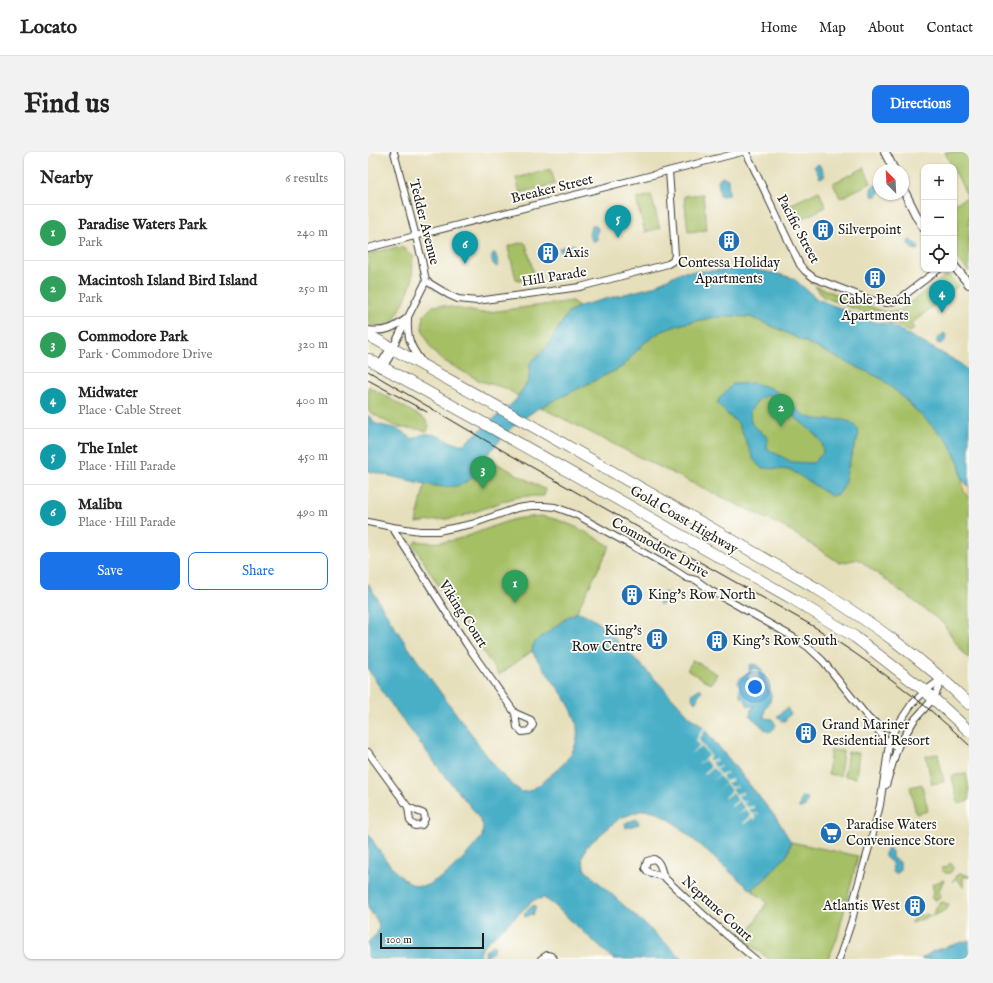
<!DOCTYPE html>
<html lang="en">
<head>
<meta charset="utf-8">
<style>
  body { margin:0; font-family:"IM FELL English",serif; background:#f2f2f2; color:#222 }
  .controls { position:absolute; right:12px; top:12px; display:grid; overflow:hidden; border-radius:8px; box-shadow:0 1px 3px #0004 }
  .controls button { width:36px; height:36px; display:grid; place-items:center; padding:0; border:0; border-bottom:1px solid #e0e0e0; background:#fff; color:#222; font:20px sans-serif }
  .compass { position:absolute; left:505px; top:12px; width:36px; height:36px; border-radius:50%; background:#fff; box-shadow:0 1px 3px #0004; rotate:336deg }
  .scale { position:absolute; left:12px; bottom:10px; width:104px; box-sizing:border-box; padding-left:4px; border:2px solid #1c1c1c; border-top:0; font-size:11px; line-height:14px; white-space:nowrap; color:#1c1c1c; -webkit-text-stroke:3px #fdfcf7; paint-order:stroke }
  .you { position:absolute; left:387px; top:535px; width:14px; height:14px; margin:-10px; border:3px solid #fff; border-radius:50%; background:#1a73e8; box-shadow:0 0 0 6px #1a73e833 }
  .badge { display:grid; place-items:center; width:26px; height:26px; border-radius:50%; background:#1a73e8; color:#fff; font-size:13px; font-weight:700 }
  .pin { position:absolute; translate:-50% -33px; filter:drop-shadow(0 1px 2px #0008) }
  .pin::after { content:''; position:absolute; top:21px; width:14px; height:12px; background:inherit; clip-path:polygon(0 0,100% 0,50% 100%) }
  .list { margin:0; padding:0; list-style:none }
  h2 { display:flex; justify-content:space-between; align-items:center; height:52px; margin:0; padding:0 16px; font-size:17px }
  h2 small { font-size:13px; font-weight:400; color:#767676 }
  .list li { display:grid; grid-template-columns:26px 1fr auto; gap:12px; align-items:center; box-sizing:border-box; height:56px; padding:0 16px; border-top:1px solid #e0e0e0 }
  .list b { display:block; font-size:15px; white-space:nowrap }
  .list p { margin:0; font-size:13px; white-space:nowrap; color:#767676 }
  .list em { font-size:13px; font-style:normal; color:#767676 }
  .actions { display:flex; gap:8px; padding:12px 16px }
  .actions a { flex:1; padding:9px 0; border:1px solid #1a73e8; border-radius:8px; text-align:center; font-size:14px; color:#1a73e8 }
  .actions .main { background:#1a73e8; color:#fff }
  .icon { flex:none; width:22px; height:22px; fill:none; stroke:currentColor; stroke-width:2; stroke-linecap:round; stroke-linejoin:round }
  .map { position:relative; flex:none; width:601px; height:807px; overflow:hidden; border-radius:8px }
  header { display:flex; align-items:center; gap:24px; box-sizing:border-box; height:56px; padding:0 20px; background:#fff; border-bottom:1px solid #e0e0e0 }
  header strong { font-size:19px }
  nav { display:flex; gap:22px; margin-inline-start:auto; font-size:14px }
  .intro { display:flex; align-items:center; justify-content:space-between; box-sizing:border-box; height:96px; padding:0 24px }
  h1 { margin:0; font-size:28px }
  .button { padding:10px 18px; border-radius:8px; background:#1a73e8; color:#fff; font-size:14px; font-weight:700 }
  main { display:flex; gap:24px; padding:0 24px }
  aside { flex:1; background:#fff; border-radius:8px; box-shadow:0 1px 3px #0004 }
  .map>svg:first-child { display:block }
  .green { fill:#a5bf65; stroke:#606e40 }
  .sand { fill:#eeda9e; stroke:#857b5d }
  .water { fill:#48afc7; stroke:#326672; fill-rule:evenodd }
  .pier { fill:#e6dfbb }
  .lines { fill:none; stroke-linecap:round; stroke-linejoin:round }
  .minor-casing { stroke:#3a3934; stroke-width:8 }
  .tertiary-casing { stroke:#3a3934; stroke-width:10 }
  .primary-casing { stroke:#3a3934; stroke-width:12 }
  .trunk-casing { stroke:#3a3934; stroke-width:12 }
  .minor { stroke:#fff; stroke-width:6 }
  .tertiary { stroke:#fff; stroke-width:8 }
  .primary { stroke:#fff; stroke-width:10 }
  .trunk { stroke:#fff; stroke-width:11 }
  .tram { stroke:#1c1c1c; stroke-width:1 }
  .labels { text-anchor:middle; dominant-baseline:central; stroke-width:3.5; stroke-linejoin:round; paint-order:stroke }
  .street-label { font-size:14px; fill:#1c1c1c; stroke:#fdfcf7 }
  .poi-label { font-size:14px; fill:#1c1c1c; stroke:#fdfcf7; text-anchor:start }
</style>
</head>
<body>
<header>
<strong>Locato</strong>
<nav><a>Home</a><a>Map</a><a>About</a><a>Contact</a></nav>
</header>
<div class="intro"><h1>Find us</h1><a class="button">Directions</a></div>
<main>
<aside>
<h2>Nearby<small>6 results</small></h2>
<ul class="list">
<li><span class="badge" style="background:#2e9e5b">1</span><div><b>Paradise Waters Park</b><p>Park</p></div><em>240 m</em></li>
<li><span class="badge" style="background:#2e9e5b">2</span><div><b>Macintosh Island Bird Island</b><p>Park</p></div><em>250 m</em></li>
<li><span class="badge" style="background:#2e9e5b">3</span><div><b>Commodore Park</b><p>Park · Commodore Drive</p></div><em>320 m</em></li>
<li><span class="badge" style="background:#0f9aa8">4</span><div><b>Midwater</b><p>Place · Cable Street</p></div><em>400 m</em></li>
<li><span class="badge" style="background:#0f9aa8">5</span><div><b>The Inlet</b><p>Place · Hill Parade</p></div><em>450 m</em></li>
<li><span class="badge" style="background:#0f9aa8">6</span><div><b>Malibu</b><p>Place · Hill Parade</p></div><em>490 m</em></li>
</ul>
<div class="actions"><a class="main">Save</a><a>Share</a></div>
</aside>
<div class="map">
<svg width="601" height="807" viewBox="0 0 601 807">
  <rect width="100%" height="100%" fill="#fdfcf7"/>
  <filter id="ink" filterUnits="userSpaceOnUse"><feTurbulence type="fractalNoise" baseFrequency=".025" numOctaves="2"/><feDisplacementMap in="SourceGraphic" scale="8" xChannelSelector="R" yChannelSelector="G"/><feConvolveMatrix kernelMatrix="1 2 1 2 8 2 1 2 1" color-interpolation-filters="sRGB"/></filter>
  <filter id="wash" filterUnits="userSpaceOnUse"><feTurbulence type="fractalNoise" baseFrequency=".012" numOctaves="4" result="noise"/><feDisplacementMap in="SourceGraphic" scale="16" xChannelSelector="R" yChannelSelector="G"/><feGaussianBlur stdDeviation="0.9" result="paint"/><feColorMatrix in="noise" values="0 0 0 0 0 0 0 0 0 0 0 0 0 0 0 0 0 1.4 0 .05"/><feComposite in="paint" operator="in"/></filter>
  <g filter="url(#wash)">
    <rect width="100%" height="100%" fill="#e6dfbb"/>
    <g class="green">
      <polygon points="577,0 601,0 601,120 586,102 586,52 600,45 586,18 586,15 584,15"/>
      <polygon points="496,16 503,31 472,46 465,31"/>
      <polygon points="183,17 187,32 152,41 148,26"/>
      <polygon points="451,39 458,55 427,70 419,54"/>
      <polygon points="335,42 339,78 320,80 316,44"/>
      <polygon points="283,43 292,76 277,80 268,47"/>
      <polygon points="155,90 158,92 166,122 164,126 151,129 148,127 140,96 141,94"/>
      <polygon points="29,95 35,96 45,104 44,130 36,150 29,163 24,170 13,175 0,173 0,102"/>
      <polygon points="577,124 581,124 590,134 543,172 546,177 542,180 517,168 455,145 447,134 517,160 531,159"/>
      <polygon points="204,149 211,154 199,162 179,195 162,211 161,228 150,244 137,236 112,229 71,206 62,195 54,176 56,163 65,154 72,153 114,161"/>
      <polygon points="360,164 382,165 402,173 514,227 529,240 580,289 591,311 596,339 600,345 601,355 601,507 592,497 575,471 490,407 472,411 418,376 267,303 172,255 254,215 276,191 294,179 314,172 342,166"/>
      <path d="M0,234l57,33 4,7 -2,5c-9,-3 -19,-2 -28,-4 -11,-3 -21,-11 -31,-16z"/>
      <polygon points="117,305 178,338 176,344 160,344 145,346 92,365 48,371 57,332 75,335"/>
      <path d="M173,364c26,4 47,17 69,30l-34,67 -41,29 -2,4 -1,5 -33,24 -56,-82 -30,-49 3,-3c40,7 64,-13 100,-22 8,-2 17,-2 25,-3z"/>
      <polygon points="325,508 349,522 343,532 319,518"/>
      <polygon points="463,598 475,599 472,624 460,622"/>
      <polygon points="480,600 491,601 488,626 476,624"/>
      <polygon points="570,602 576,630 564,632 558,604"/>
      <polygon points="598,621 601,636 601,649 590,652 584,624"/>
      <polygon points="554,632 560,659 548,662 542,635"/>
      <polygon points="423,690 490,704 469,787 460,807 401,807 376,788 399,750 383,738 396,728 420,702"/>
      <path d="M584,711l1,6 -3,4c-5,1 -7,-1 -9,-5l6,-1 2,-3z"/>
      <polygon points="592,721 601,724 601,726 597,724 595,727 595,735 591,729 587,726 584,730 591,721"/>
      <polygon points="576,728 571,738 573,744 571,747 568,748 563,746 566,741 564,732"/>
      <polygon points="575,750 581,753 579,757 572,761 543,771 546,768 546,760 549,759 553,764 559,762 561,764 565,763 571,751"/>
    </g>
    <polygon class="sand" points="594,327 601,335 601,355 600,345 596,339"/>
    <g class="water">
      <polygon points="451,12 457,24 452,26 446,14"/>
      <polygon points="355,25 360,27 361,43 352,44 350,28"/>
      <polygon points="511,32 511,42 505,45 503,38 504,35"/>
      <polygon points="223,74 228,74 230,77 228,84 230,87 225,90 221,83"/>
      <path d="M541,88c3,0 9,5 10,8l-1,2c-4,0 -9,-3 -10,-7z"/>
      <polygon points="206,92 208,98 194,103 191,96"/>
      <path d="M125,101h2l4,11 -2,3c-5,-2 -7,-10 -4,-14z"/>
      <path d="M382,117l28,5 15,4 24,21 58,23 14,2 71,39 7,7 2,7v110l-7,-8 -3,-16 -11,-22 -51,-49 -15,-13 -112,-54 -20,-8 -22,-1 -18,2 -28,6 -20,7 -18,12 -22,24 -85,42 -25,18 -27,30 -5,15 -12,9 -11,5 -14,1 -18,-3 -57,-13v-56l8,9 22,5 15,10c4,-2 10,-6 15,-5 13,0 24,12 36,10l51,-43 14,-21 1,-17 17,-16 20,-33 12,-8 73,-19 29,-15z"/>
      <polygon points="576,181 578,183 577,189 572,192 569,191 569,187"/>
      <path d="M386,231c6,2 14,3 20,7 14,7 22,23 37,28 15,5 44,-6 48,16l-8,22 -8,32 -4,6 -8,2 -40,-26 -29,-2 -4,-3 -4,-5 -16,-37 -12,-10 -8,-9v-4l15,-16zM399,243l8,4 11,11 29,24 7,9 1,10 -10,10 -21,-1 -25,-13 1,-11 -17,-15 -1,-12 8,-11z"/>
      <path d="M0,431c29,52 66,101 102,149 14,20 32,47 52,60 12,0 22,-12 31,-19 55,-43 3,-81 -21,-122l1,-5 2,-4 34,-26 10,-4c18,6 32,23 45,36 24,23 46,47 68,71l6,3 27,32 52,65 14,23 -3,12 -24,26 -13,10 -79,-69 -18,-10 -11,-1 -23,8 -33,28 -5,12 3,12 98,89h-70l-60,-55 -9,-6 -10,2 -51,46 -3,8 2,5h-114v-17l9,-8 2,-7 -2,-7 -9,-12v-75c9,15 35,57 55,53 4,0 8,-3 11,-5 6,-3 12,-6 16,-10 12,-10 22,-23 32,-34l1,-12 -8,-13 -34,-41 -53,-71 -20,-31z"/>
      <path d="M297,440l3,1 1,4 -8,8 -2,-1c-1,-5 2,-10 6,-12z"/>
      <path d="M385,512l5,1 4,6 9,24 -1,7 -5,6 -1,10 9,1 1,4 2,1c-1,4 -3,7 -8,8l-18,-16 1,-7 4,-3h-7l-4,-7 1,-1 -2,-1 -2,1c-2,-5 0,-10 -3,-15 1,-6 6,-7 11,-11l1,2 -3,2 3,5h3l3,3h3v-13l-4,-3 -5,4 -1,-3 1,-4z"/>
      <polygon points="331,537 333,537 334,540 330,544 329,549 326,550 324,546 325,541"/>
      <polygon points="419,556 423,562 418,566 418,569 413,569 409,564"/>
      <polygon points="433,645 440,646 437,654 433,656 431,656"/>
      <polygon points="269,667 271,672 258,676 257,671"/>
      <polygon points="520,697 522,697 524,700 524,706 532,710 532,719 528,722 525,720 524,711 517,705 517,701"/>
      <polygon points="166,753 168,755 166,758 167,760 165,763 163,762 160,764 157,765 156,761"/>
      <polygon points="601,788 601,807 553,807 565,799"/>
      <polygon points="125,793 127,794 125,800 117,805 118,798"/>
    </g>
    <polygon class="pier" points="335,576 337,578 331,588 343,604 341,606 341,608 348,607 348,609 343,610 347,615 353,614 353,615 348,617 352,622 359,621 359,622 354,624 357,629 364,627 364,629 359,631 363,635 369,634 370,635 364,637 368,642 375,640 375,642 371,643 370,645 373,649 380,648 375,651 379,655 386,654 386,656 381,657 384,662 391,661 391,662 386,663 388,666 386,668 384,666 376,672 375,671 383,664 378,657 370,663 370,662 377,656 371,649 364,655 363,654 370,648 365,642 363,642 357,647 356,646 364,639 358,632 350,638 358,631 351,624 344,629 351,623 345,616 337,622 336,621 343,615 337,608 329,613 341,603 334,595 322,602 332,594 328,588"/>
  </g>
  <g filter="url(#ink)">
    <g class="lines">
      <g class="minor-casing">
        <g id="minor">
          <polyline points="378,0 432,113 437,119 446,126 503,148 518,151 530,148 571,117"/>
          <polyline points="0,96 374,0"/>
          <polyline points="58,129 81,143 90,147 109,149 212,135 300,112 305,109 307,103 301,19"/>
          <path d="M40,167c-1,19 2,27 14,43"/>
          <path d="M0,178c17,2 25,-1 39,-12"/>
          <polyline points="24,197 58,129 54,108 26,0"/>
          <polyline points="0,370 24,375 52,379 70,379 104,372 149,356 163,354 176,354 187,355 209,363 305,417 319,426 328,428 342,438 425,485 440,495 455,509 521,592 530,594"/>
          <polyline points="24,375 99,493 147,561 163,568 165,573 161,579 154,580 149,575 147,561"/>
          <polyline points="503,568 515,575 523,576 528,572"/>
          <polyline points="0,600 40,655 42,669 47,674 54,673 57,667 56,662 40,655"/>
          <polyline points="518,633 530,594 547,567 566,546 574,528"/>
          <path d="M296,725l-16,-5 -3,-4 2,-7 7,-2c9,4 6,14 12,20 29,28 58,55 89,80"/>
          <polyline points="173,807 179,803 183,804 186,807"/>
          <polyline points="471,807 484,768 486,760 486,747 504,685 512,653 521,592 525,580 543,553 557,539 575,526"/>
        </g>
      </g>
      <g class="tertiary-casing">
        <g id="tertiary">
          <polyline points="517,0 526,18"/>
          <polyline points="535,37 549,65 556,76"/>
          <polyline points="586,114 601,132"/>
        </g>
      </g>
      <g class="primary-casing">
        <polyline id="primary" points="13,215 24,197"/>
      </g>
      <g class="trunk-casing">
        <g id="trunk">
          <path d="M0,183l166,92 282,161c56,35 106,70 153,116"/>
          <polyline points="0,207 110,268 425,447 487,485 557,539 601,579"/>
        </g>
      </g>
      <use href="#minor" class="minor"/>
      <use href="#tertiary" class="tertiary"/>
      <use href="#primary" class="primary"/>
      <use href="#trunk" class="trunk"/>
      <g class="tram">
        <path d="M0,219l139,82 306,173c56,35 108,73 156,119"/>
        <polyline points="0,228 59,260"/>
      </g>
    </g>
  </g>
  <defs>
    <g id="building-disc" transform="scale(1.15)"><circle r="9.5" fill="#1f6fb2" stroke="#fdfcf7"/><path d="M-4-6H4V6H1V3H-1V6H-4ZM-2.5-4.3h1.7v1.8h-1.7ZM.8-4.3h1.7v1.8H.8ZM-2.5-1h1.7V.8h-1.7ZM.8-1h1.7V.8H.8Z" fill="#fff"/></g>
    <g id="supermarket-disc" transform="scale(1.15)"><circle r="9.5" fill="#1f6fb2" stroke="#fdfcf7"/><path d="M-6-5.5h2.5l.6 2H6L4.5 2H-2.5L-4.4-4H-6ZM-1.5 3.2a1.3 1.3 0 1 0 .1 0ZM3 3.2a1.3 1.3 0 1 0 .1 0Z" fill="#fff"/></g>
  </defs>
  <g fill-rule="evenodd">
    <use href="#building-disc" x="455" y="78"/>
    <use href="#building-disc" x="361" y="89"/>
    <use href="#building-disc" x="180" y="101"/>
    <use href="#building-disc" x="507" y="126"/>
    <use href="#building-disc" x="264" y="443"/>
    <use href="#building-disc" x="289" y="487"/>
    <use href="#building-disc" x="349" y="489"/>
    <use href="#building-disc" x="438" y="581"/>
    <use href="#supermarket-disc" x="463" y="681"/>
    <use href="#building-disc" x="547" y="754"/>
  </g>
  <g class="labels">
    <g class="street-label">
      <text transform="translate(184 37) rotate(-14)">Breaker Street</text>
      <text transform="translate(56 70) rotate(76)">Tedder Avenue</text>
      <text transform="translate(430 77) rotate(62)">Pacific Street</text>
      <text transform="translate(186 125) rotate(-9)">Hill Parade</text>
      <text transform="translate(316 368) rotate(30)">Gold Coast Highway</text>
      <text transform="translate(292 396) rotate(29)">Commodore Drive</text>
      <text transform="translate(95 462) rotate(57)">Viking Court</text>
      <text transform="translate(349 757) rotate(42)">Neptune Court</text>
    </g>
    <g class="poi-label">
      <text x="470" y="78">Silverpoint</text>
      <text x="196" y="101">Axis</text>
      <text x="361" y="111" text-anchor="middle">Contessa Holiday<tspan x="361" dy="16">Apartments</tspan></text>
      <text x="507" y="148" text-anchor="middle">Cable Beach<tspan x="507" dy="16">Apartments</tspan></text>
      <text x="280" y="443">King's Row North</text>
      <text x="274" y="479" text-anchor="end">King's<tspan x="274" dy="16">Row Centre</tspan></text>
      <text x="364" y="489">King's Row South</text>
      <text x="454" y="573">Grand Mariner<tspan x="454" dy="16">Residential Resort</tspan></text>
      <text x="478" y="673">Paradise Waters<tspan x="478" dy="16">Convenience Store</tspan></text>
      <text x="532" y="754" text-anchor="end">Atlantis West</text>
    </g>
  </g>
</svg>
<div class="controls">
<button>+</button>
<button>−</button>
<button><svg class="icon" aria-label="locate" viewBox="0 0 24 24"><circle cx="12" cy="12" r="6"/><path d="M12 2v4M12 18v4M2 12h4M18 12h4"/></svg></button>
</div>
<svg class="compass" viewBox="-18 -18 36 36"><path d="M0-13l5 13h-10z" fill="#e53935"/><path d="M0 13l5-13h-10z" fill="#767676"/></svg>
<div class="scale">100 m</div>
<div class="you"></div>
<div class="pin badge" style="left:147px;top:451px;background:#2e9e5b">1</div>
<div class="pin badge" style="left:413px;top:275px;background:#2e9e5b">2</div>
<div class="pin badge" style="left:115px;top:337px;background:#2e9e5b">3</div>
<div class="pin badge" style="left:574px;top:161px;background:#0f9aa8">4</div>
<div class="pin badge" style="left:250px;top:86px;background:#0f9aa8">5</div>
<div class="pin badge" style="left:97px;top:112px;background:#0f9aa8">6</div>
</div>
</main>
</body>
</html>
